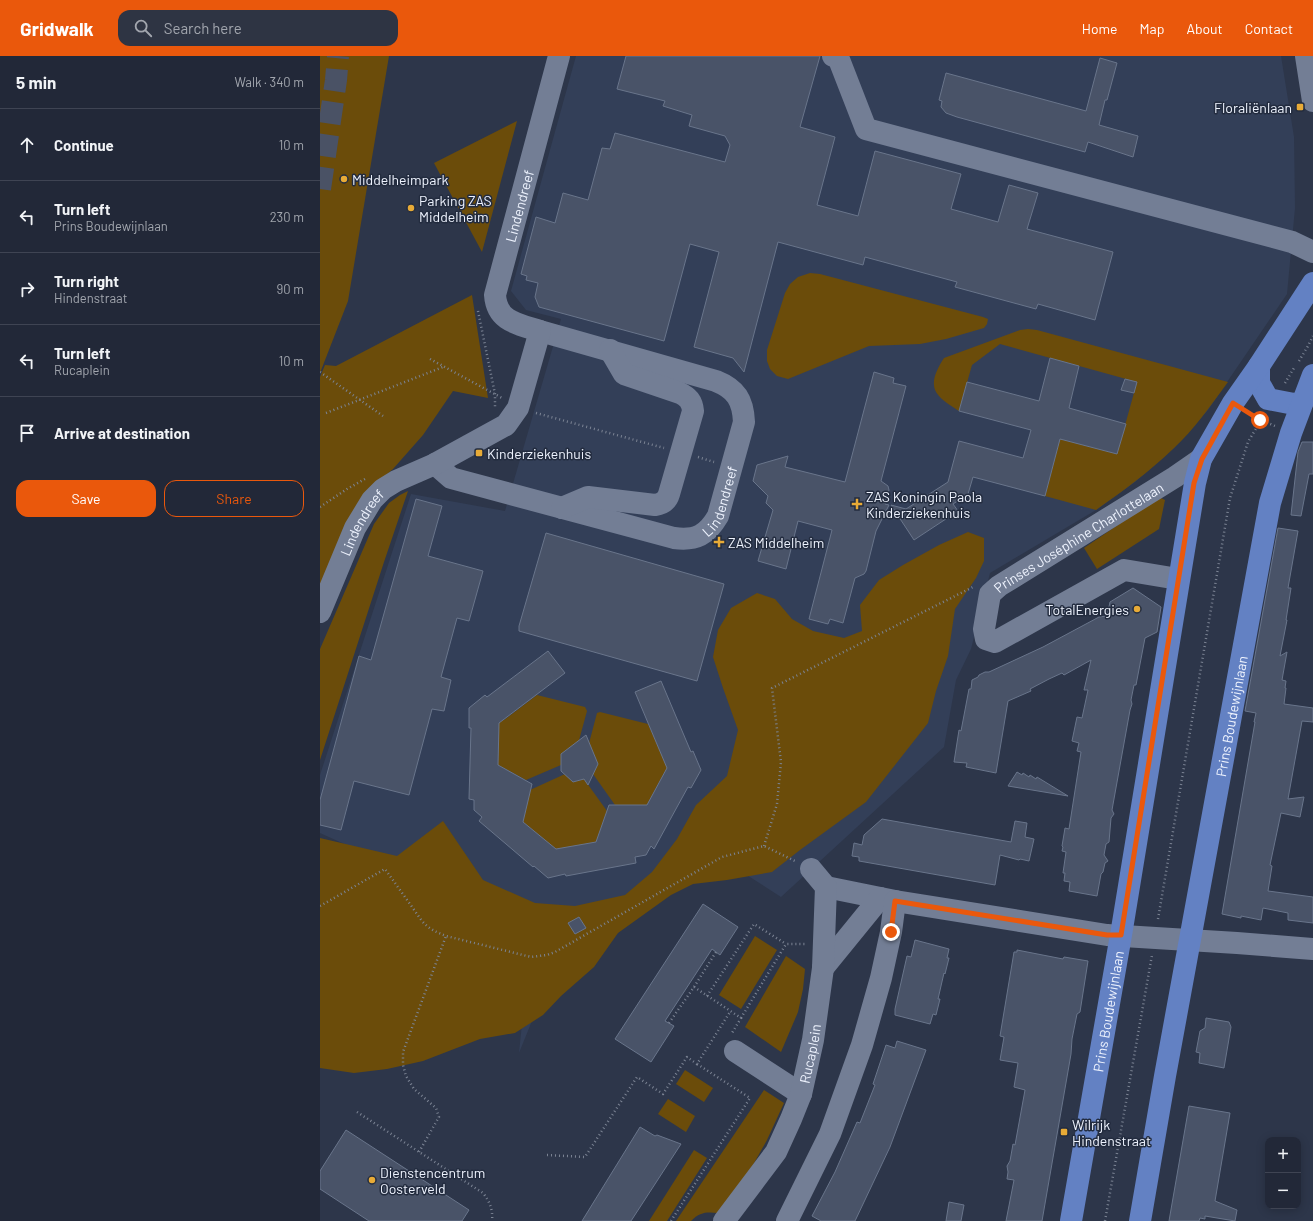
<!DOCTYPE html>
<html lang="en">
<head>
<meta charset="utf-8">
<style>
  body { margin:0; font-family:Barlow,sans-serif; background:#2e3443; color:#f1f3f6 }
  .controls { position:absolute; right:12px; bottom:12px; display:grid; overflow:hidden; border-radius:8px; box-shadow:0 2px 10px #0003 }
  .controls button { width:36px; height:36px; display:grid; place-items:center; padding:0; border:0; border-bottom:1px solid #3f4453; background:#222838; color:#f1f3f6; font:20px sans-serif }
  .stop { position:absolute; width:12px; height:12px; margin:-9px; border:3px solid #ea580c; border-radius:50%; background:#fff }
  .stop.end { background:#ea580c; border-color:#fff; box-shadow:0 1px 4px #0008 }
  .list { margin:0; padding:0; list-style:none }
  h2 { display:flex; justify-content:space-between; align-items:center; height:52px; margin:0; padding:0 16px; font-size:17px }
  h2 small { font-size:13px; font-weight:400; color:#a2a6ae }
  .list li { display:grid; grid-template-columns:26px 1fr auto; gap:12px; align-items:center; box-sizing:border-box; height:72px; padding:0 16px; border-top:1px solid #3f4453 }
  .list b { display:block; font-size:15px; white-space:nowrap }
  .list p { margin:0; font-size:13px; white-space:nowrap; color:#a2a6ae }
  .list em { font-size:13px; font-style:normal; color:#a2a6ae }
  .actions { display:flex; gap:8px; padding:12px 16px }
  .actions a { flex:1; padding:9px 0; border:1px solid #ea580c; border-radius:12px; text-align:center; font-size:14px; color:#ea580c }
  .actions .main { background:#ea580c; color:#fff }
  .icon { flex:none; width:22px; height:22px; fill:none; stroke:currentColor; stroke-width:2; stroke-linecap:round; stroke-linejoin:round }
  .map { position:relative; flex:none; width:993px; height:1165px; overflow:hidden }
  header { display:flex; align-items:center; gap:24px; box-sizing:border-box; height:56px; padding:0 20px; background:#ea580c; color:#fff }
  header strong { font-size:19px }
  nav { display:flex; gap:22px; margin-inline-start:auto; font-size:14px }
  .search { width:280px; height:36px; background:#2e3443; display:flex; align-items:center; gap:10px; box-sizing:border-box; padding:0 14px; border-radius:12px; color:#a2a6ae; font-size:15px }
  main { display:flex }
  aside { flex:1; background:#222838 }
  .map>svg:first-child { display:block }
  .built { fill:#333f58 }
  .green { fill:#6b4c0a }
  .building { fill:#495368; stroke:#69758b }
  .lines { fill:none; stroke-linecap:round; stroke-linejoin:round }
  .highway-tunnel { stroke:#4a5265; stroke-width:22; stroke-dasharray:22 11; stroke-linecap:butt }
  .path { stroke:#7c8494; stroke-width:2.5; stroke-dasharray:1 3; stroke-linecap:butt }
  .minor { stroke:#737e95; stroke-width:22 }
  .major { stroke:#6381c3; stroke-width:22 }
  .route { stroke:#ea580c; stroke-width:5 }
  .poi-dot { fill:#e8ab37; stroke:#232c3f; stroke-width:1.5 }
  .labels { text-anchor:middle; dominant-baseline:central; stroke-width:3; stroke-linejoin:round; paint-order:stroke }
  .poi-label { font-size:14px; fill:#eef3fe; stroke:#232c3f; text-anchor:start }
  .street-label { font-size:14px; fill:#eef3fe; stroke:#232c3f }
</style>
</head>
<body>
<header>
<strong>Gridwalk</strong>
<div class="search"><svg class="icon" aria-label="search" viewBox="0 0 24 24"><circle cx="10" cy="10" r="6"/><path d="M15 15l6 6"/></svg>Search here</div>
<nav><a>Home</a><a>Map</a><a>About</a><a>Contact</a></nav>
</header>
<main>
<aside>
<h2>5 min<small>Walk · 340 m</small></h2>
<ul class="list">
<li><svg class="icon" aria-label="ahead" viewBox="0 0 24 24"><path d="M12 20V5M6 11l6-6 6 6"/></svg><div><b>Continue</b></div><em>10 m</em></li>
<li><svg class="icon" aria-label="left" viewBox="0 0 24 24"><path d="M17 20v-9H6M10 6l-5 5 5 5"/></svg><div><b>Turn left</b><p>Prins Boudewijnlaan</p></div><em>230 m</em></li>
<li><svg class="icon" aria-label="right" viewBox="0 0 24 24"><path d="M7 20v-9h11M14 6l5 5-5 5"/></svg><div><b>Turn right</b><p>Hindenstraat</p></div><em>90 m</em></li>
<li><svg class="icon" aria-label="left" viewBox="0 0 24 24"><path d="M17 20v-9H6M10 6l-5 5 5 5"/></svg><div><b>Turn left</b><p>Rucaplein</p></div><em>10 m</em></li>
<li><svg class="icon" aria-label="arrive" viewBox="0 0 24 24"><path d="M6 21V4h12l-3 4 3 4H6"/></svg><div><b>Arrive at destination</b></div></li>
</ul>
<div class="actions"><a class="main">Save</a><a>Share</a></div>
</aside>
<div class="map">
<svg width="993" height="1165" viewBox="0 0 993 1165">
  <rect width="100%" height="100%" fill="#2d364a"/>
  <polygon class="built" points="256,0 961,0 974,81 975,152 967,238 888,354 854,392 815,426 776,454 670,517 651,593 636,624 624,691 461,841 402,803 300,862 218,950 199,997 211,879 102,823 0,777 0,719 91,438 185,455 241,263 206,254 191,235"/>
  <g class="green">
    <polygon points="0,0 69,0 28,245 0,317"/>
    <polygon points="197,65 162,196 114,107"/>
    <polygon points="490,217 500,218 663,261 668,263 667,268 664,272 626,283 600,288 549,290 468,323 457,320 450,313 447,305 447,294 465,237 470,228 478,221"/>
    <polygon points="152,239 168,342 133,335 103,379 73,413 44,438 0,534 0,321 5,309 16,310"/>
    <path d="M708,273l9,1 191,52c-17,23 -34,48 -55,67 -24,23 -50,42 -77,61l-51,-14 15,-57 57,15 20,-72 -137,-38 -28,21 -13,46c-6,-4 -15,-9 -20,-15 -11,-11 -2,-27 5,-38l76,-28z"/>
    <polygon points="88,435 64,506 0,704 0,593 54,468 69,447 80,439"/>
    <polygon points="839,441 845,444 839,473 777,513 764,492"/>
    <polygon points="648,476 664,482 664,505 656,522 635,553 628,600 616,635 608,667 546,746 480,794 452,816 407,824 373,828 351,839 298,877 274,911 241,940 223,959 195,977 160,983 103,1005 67,1013 34,1017 0,1012 0,782 77,800 123,765 163,824 215,847 255,850 305,839 332,816 357,783 376,749 407,720 418,674 403,632 393,601 398,574 411,552 437,537 455,543 472,563 493,575 524,582 542,575 540,549 559,524 583,509 619,489"/>
    <polygon points="217,639 265,651 267,655 258,688 241,698 241,709 206,724 178,709 179,673 178,667 183,663 184,664"/>
    <polygon points="280,656 328,668 348,712 345,717 344,717 327,749 295,749 273,718 278,708 271,692 268,691 277,657"/>
    <polygon points="245,718 253,726 264,723 287,755 276,786 235,794 232,790 203,766 210,734"/>
    <polygon points="435,880 457,894 421,953 399,939"/>
    <polygon points="466,900 485,913 483,933 478,956 461,996 425,971"/>
    <polygon points="365,1014 393,1032 384,1046 356,1028"/>
    <path d="M444,1034l20,13 -17,37 -14,25 -35,48c-12,-1 -18,-1 -27,8h-15z"/>
    <polygon points="348,1043 375,1060 366,1076 338,1058"/>
    <polygon points="374,1094 387,1102 347,1165 329,1165"/>
  </g>
  <g class="building">
    <polygon points="306,0 500,0 480,71 515,81 497,149 538,160 555,95 641,118 631,153 678,166 689,129 718,137 707,173 793,196 775,264 718,248 716,253 635,231 637,226 545,201 543,209 458,186 424,316 413,302 374,291 399,196 370,188 344,285 219,251 215,241 218,227 206,224 207,220 201,218 216,161 235,167 243,137 268,144 282,92 290,93 295,77 405,106 410,89 405,80 369,70 372,59 343,50 345,45 297,33"/>
    <polygon points="780,2 797,7 787,44 785,44 779,69 818,80 813,101 768,86 765,96 637,61 626,57 621,51 622,45 619,44 626,17 766,55"/>
    <polygon points="730,302 759,310 749,352 806,368 797,398 740,383 725,440 653,421 648,438 633,448 638,455 594,484 571,449 586,453 628,426 639,385 703,402 711,374 639,355 647,326 719,345"/>
    <polygon points="554,316 574,322 573,327 586,330 561,425 568,430 569,434 565,448 569,449 556,475 546,515 544,518 535,522 523,567 510,563 508,568 489,563 512,474 478,465 466,513 438,505 453,454 446,447 448,440 433,425 437,409 468,400 465,411 525,426"/>
    <polygon points="805,323 817,326 814,337 801,334"/>
    <polygon points="982,386 993,386 993,418 989,418 981,460 971,459 978,396"/>
    <polygon points="96,443 122,450 108,500 163,515 149,565 137,562 121,621 131,624 124,655 112,653 89,739 34,725 21,774 0,769 0,744 39,600 51,604"/>
    <polygon points="958,472 978,475 968,532 971,532 966,564 967,564 960,600 967,596 962,624 966,625 965,632 966,632 964,648 993,652 993,666 982,665 968,743 984,741 980,761 961,757 950,809 952,810 948,835 993,841 993,867 968,864 968,857 943,852 941,864 921,860 921,862 902,858 935,666 934,666 936,657 925,655"/>
    <polygon points="226,477 404,528 377,625 199,575 199,570"/>
    <polygon points="813,532 841,551 837,576 825,582 816,629 814,629 811,644 812,648 810,654 792,754 794,758 791,762 789,786 786,788 784,799 788,805 785,807 783,816 781,818 777,840 749,835 750,826 744,825 745,817 743,817 746,796 742,795 743,791 742,790 745,772 749,773 761,696 757,695 759,687 752,685 757,661 762,662 768,634 764,634 771,604 744,619 742,617 729,623 710,633 711,635 688,645 676,717 646,711 647,707 634,706 639,674 641,675 649,633 651,633 652,624 658,621 659,619 665,616 669,616 723,591 779,561 787,560 790,546"/>
    <polygon points="228,595 245,617 179,667 178,709 212,728 203,766 236,793 276,786 289,749 327,749 347,712 315,636 341,625 371,696 373,695 381,714 371,732 368,731 334,793 331,790 326,799 315,801 316,807 246,820 245,818 228,822 214,810 213,811 159,765 162,761 154,754 154,744 149,743 151,672 149,672 149,652 165,639 167,641"/>
    <polygon points="266,679 278,708 268,729 264,723 253,726 241,715 241,698"/>
    <polygon points="697,716 702,719 703,717 709,721 710,719 716,723 717,721 748,740 688,730"/>
    <polygon points="562,763 691,786 695,765 707,767 705,781 714,783 709,805 700,803 699,804 680,799 675,829 539,805 539,801 532,800 534,787 542,789 544,779"/>
    <polygon points="383,848 418,871 400,899 392,893 345,965 354,970 331,1006 295,983"/>
    <polygon points="259,861 266,872 255,878 248,867"/>
    <polygon points="595,884 629,893 627,902 629,902 625,918 624,917 618,943 620,943 616,959 613,958 610,968 575,959 575,953 587,900 591,901"/>
    <polygon points="697,894 743,903 744,901 768,905 760,956 757,958 752,983 751,998 722,1165 686,1165 694,1124 687,1123 688,1116 687,1110 690,1105 693,1088 695,1089 705,1034 694,1031 698,1007 680,1004 684,981 680,980 694,896 697,896"/>
    <polygon points="886,962 909,966 911,971 904,1012 879,1007 880,997 876,996 880,975 885,972"/>
    <polygon points="577,985 606,994 570,1091 535,1165 501,1165 492,1160 515,1116 537,1066 540,1067 555,1029 553,1028 566,989 575,992"/>
    <polygon points="869,1050 910,1057 895,1145 917,1154 915,1165 885,1160 885,1163 880,1162 879,1165 849,1165"/>
    <polygon points="320,1071 335,1080 337,1079 361,1088 311,1165 262,1165"/>
    <polygon points="26,1074 149,1154 142,1165 49,1165 0,1133 0,1115"/>
    <polygon points="629,1146 644,1149 641,1165 626,1165"/>
  </g>
  <g class="lines">
    <polyline class="highway-tunnel" points="0,133 16,24 18,0"/>
    <g class="path">
      <polyline points="158,255 175,338 175,352"/>
      <polyline points="110,303 182,342"/>
      <polyline points="979,305 988,290 993,280"/>
      <polyline points="0,316 63,360"/>
      <polyline points="965,327 974,312"/>
      <polyline points="6,357 123,311"/>
      <polyline points="216,357 344,392"/>
      <polyline points="929,357 941,364 955,370"/>
      <polyline points="378,401 394,406"/>
      <polyline points="0,451 27,433 45,423"/>
      <polyline points="444,790 457,748 461,706 452,632 653,531"/>
      <path d="M0,850l65,-37 37,52c7,8 14,11 24,15l85,21 16,-2 8,-3 167,-95 42,-11 31,15"/>
      <polyline points="838,863 910,442 928,386 943,361"/>
      <polyline points="374,931 421,962 412,977"/>
      <polyline points="387,940 434,868 466,888"/>
      <polyline points="421,962 466,888 485,888"/>
      <polyline points="349,967 374,931 396,896"/>
      <path d="M37,1056l126,81c7,9 10,17 9,28"/>
      <polyline points="99,1096 119,1061 116,1052 94,1033 86,1020 83,1009 83,996 126,880"/>
      <polyline points="227,1099 265,1101 317,1021 343,1038 367,1001 377,1008 410,956"/>
      <polyline points="351,1165 430,1042 377,1008"/>
      <polyline points="785,1165 832,899"/>
    </g>
    <g class="minor">
      <polyline points="513,0 518,1 546,73 972,186 993,196"/>
      <polyline points="986,0 993,45"/>
      <path id="s1" d="M115,408l16,14 223,60c22,3 33,-3 44,-22l26,-94c-1,-22 -8,-33 -28,-41l-176,-50"/>
      <path d="M242,452l26,-11 67,8c7,-1 12,-4 14,-11l24,-83c-1,-10 -5,-14 -13,-18l-56,-19 -14,-24"/>
      <path id="s2" d="M858,523l-54,-9 -129,72 -9,-3 -2,-10 6,-35 9,-8 176,-109 26,-18"/>
      <path id="s3" d="M0,556l35,-84 17,-28 11,-11 13,-8 39,-17 71,-39 12,-17 22,-77c-22,-7 -43,-9 -45,-36l64,-239"/>
      <polyline points="506,831 575,845 787,879 917,887 993,893"/>
      <polyline points="503,912 560,842"/>
      <polyline points="415,995 481,1038"/>
      <path id="s4" d="M404,1165l52,-69 15,-33 10,-25 12,-54 10,-72 3,-81 -15,-18"/>
      <polyline points="467,1165 510,1078 542,989 561,922 571,876 575,845"/>
    </g>
    <g class="major">
      <polyline points="939,310 939,327 948,343 974,348 982,347"/>
      <path id="s5" d="M751,1165l50,-286 74,-452 6,-24 32,-56 26,-37 54,-83"/>
      <path id="s6" d="M820,1165l25,-145 105,-573 21,-70 22,-58"/>
    </g>
  </g>
  <g class="lines">
    <polyline class="route" points="571,876 575,845 787,879 801,879 874,427 882,403 913,347 940,364"/>
  </g>
  <g class="poi-dot">
    <rect x="976" y="47" width="8" height="8" rx="2"/>
    <circle cx="24" cy="123" r="4"/>
    <circle cx="91" cy="152" r="4"/>
    <rect x="155" y="393" width="8" height="8" rx="2"/>
    <path d="M535 442h4v4h4v4h-4v4h-4v-4h-4v-4h4z"/>
    <path d="M397 480h4v4h4v4h-4v4h-4v-4h-4v-4h4z"/>
    <circle cx="817" cy="553" r="4"/>
    <rect x="740" y="1072" width="8" height="8" rx="2"/>
    <circle cx="52" cy="1124" r="4"/>
  </g>
  <g class="labels">
    <g class="poi-label">
      <text x="972" y="51" text-anchor="end">Floraliënlaan</text>
      <text x="32" y="123">Middelheimpark</text>
      <text x="99" y="144">Parking ZAS<tspan x="99" dy="16">Middelheim</tspan></text>
      <text x="167" y="397">Kinderziekenhuis</text>
      <text x="546" y="440">ZAS Koningin Paola<tspan x="546" dy="16">Kinderziekenhuis</tspan></text>
      <text x="408" y="486">ZAS Middelheim</text>
      <text x="809" y="553" text-anchor="end">TotalEnergies</text>
      <text x="752" y="1068">Wilrijk<tspan x="752" dy="16">Hindenstraat</tspan></text>
      <text x="60" y="1116">Dienstencentrum<tspan x="60" dy="16">Oosterveld</tspan></text>
    </g>
    <g class="street-label">
      <text stroke="none"><textPath href="#s3" startOffset="534">Lindendreef</textPath></text>
      <text stroke="none"><textPath href="#s1" startOffset="320">Lindendreef</textPath></text>
      <text stroke="none"><textPath href="#s3" startOffset="99">Lindendreef</textPath></text>
      <text stroke="none"><textPath href="#s2" startOffset="363">Prinses Joséphine Charlottelaan</textPath></text>
      <text stroke="none"><textPath href="#s6" startOffset="513">Prins Boudewijnlaan</textPath></text>
      <text stroke="none"><textPath href="#s5" startOffset="213">Prins Boudewijnlaan</textPath></text>
      <text stroke="none"><textPath href="#s4" startOffset="191">Rucaplein</textPath></text>
    </g>
  </g>
</svg>
<div class="controls">
<button>+</button>
<button>−</button>
</div>
<div class="stop" style="left:940px;top:364px"></div>
<div class="stop end" style="left:571px;top:876px"></div>
</div>
</main>
</body>
</html>
